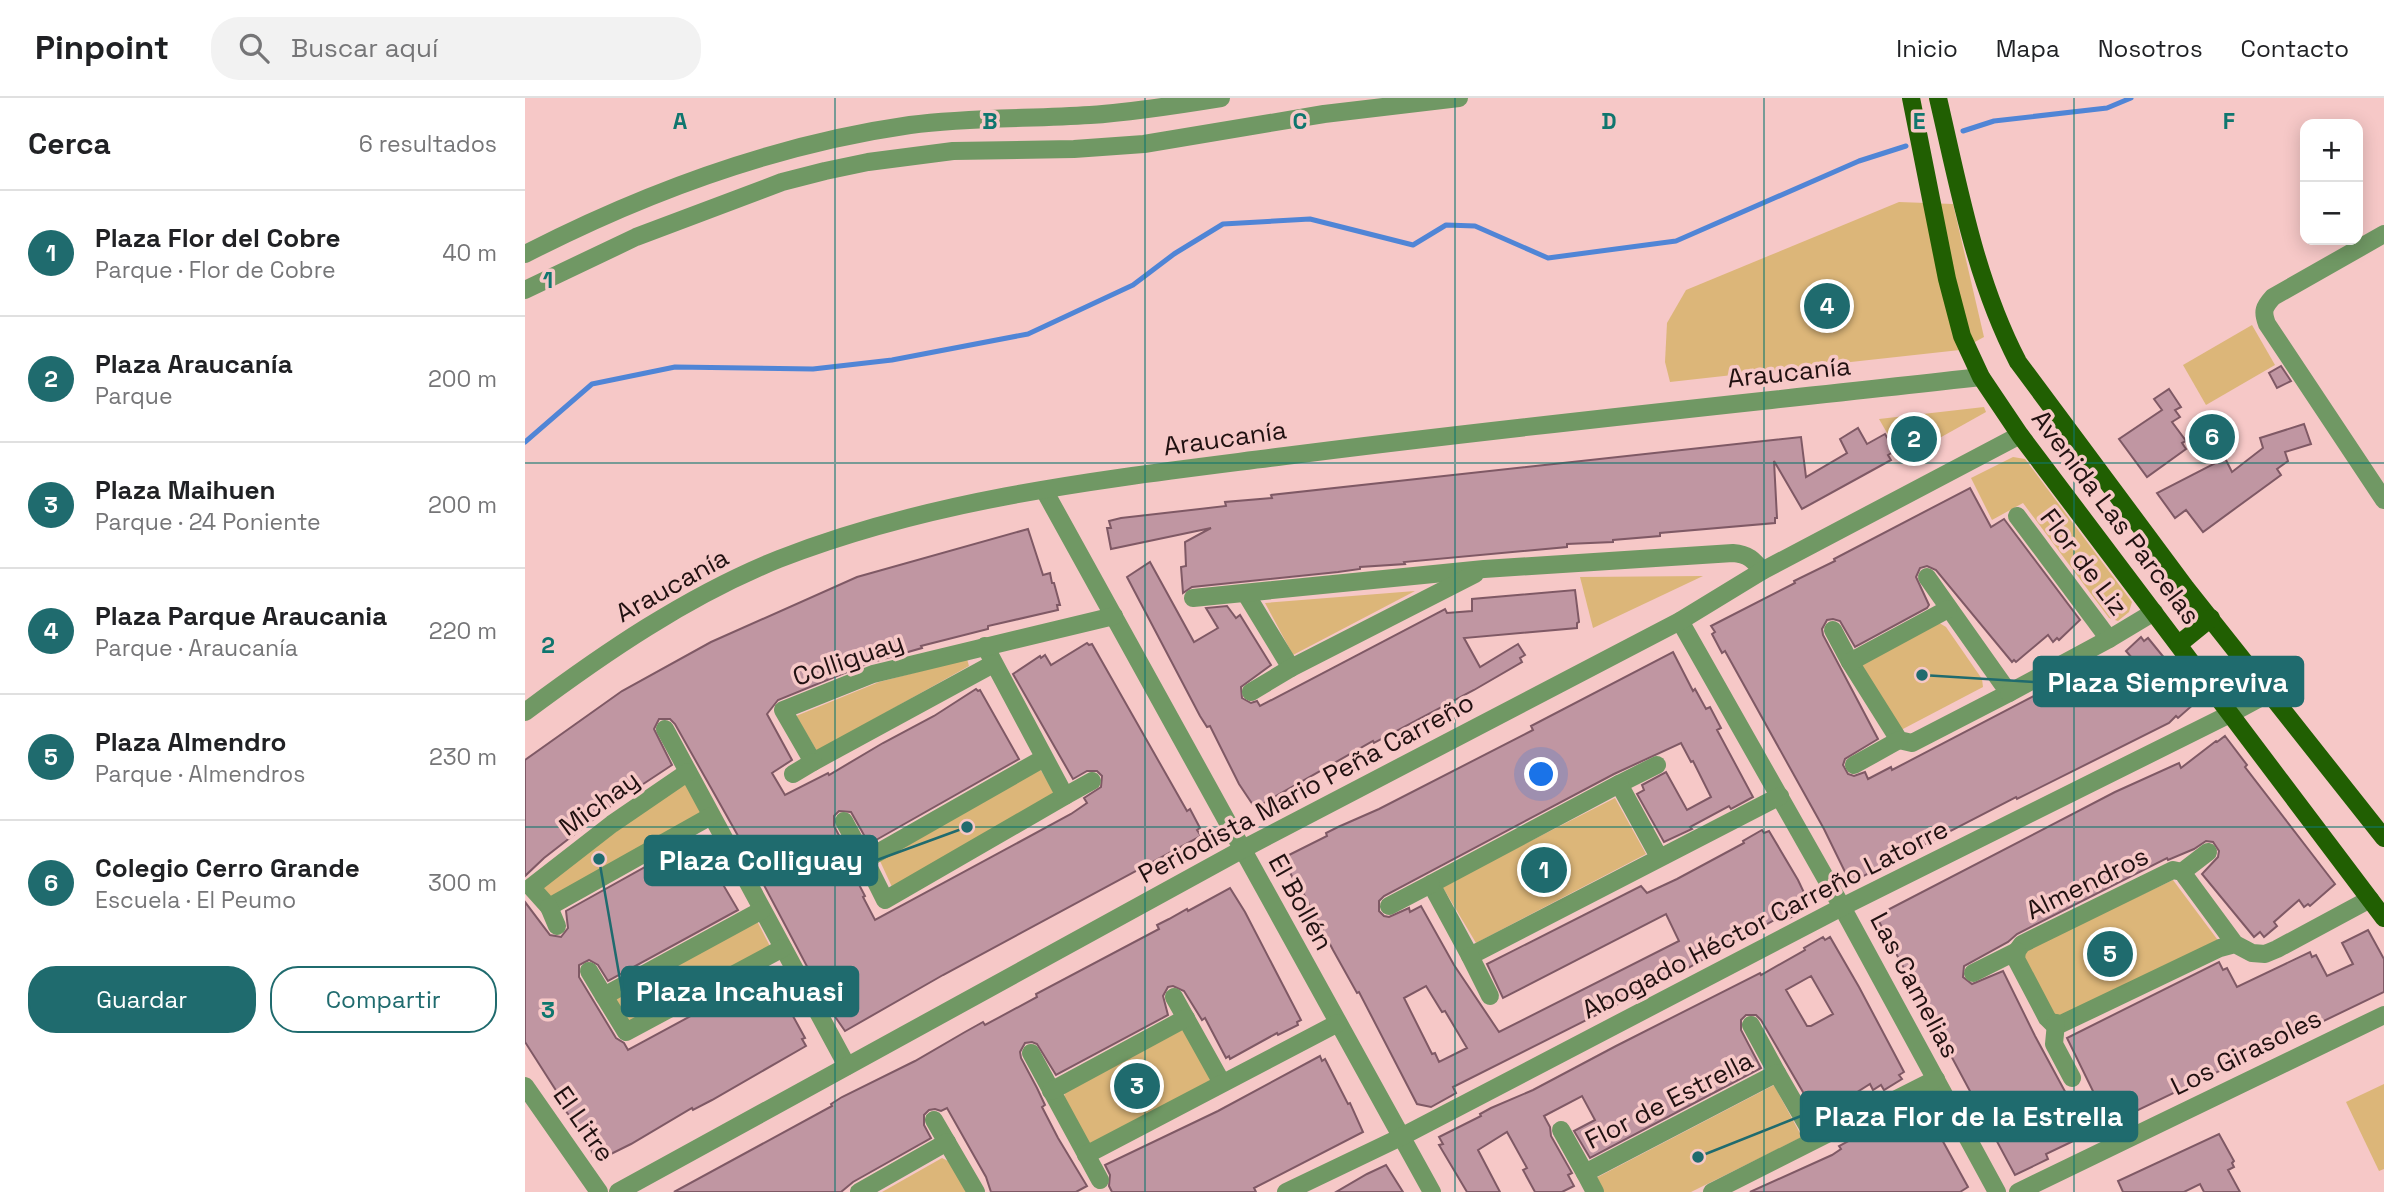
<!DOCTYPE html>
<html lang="es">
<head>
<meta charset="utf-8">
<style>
  body { margin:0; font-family:"Space Grotesk",sans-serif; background:#f2f2f2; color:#202124 }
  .controls { position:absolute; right:21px; top:21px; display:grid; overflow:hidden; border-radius:14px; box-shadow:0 4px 18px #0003 }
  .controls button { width:63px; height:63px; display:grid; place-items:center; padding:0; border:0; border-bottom:2px solid #e0e0e0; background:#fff; color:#202124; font:35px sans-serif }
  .you { position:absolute; left:1017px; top:677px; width:24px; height:24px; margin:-18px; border:5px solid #fff; border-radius:50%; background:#1a73e8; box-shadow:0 0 0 10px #1a73e833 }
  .badge { display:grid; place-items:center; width:46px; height:46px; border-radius:50%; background:#1f6b6e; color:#fff; font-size:23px; font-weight:700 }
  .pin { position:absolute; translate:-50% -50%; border:4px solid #fff; box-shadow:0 2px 7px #0006 }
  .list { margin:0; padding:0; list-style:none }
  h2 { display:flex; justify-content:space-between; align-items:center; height:91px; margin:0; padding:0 28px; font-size:30px }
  h2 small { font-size:23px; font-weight:400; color:#757577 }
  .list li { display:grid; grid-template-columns:46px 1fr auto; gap:21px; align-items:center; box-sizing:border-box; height:126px; padding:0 28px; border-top:2px solid #e0e0e0 }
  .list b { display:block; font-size:26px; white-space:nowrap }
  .list p { margin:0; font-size:23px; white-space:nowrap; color:#757577 }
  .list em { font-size:23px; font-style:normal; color:#757577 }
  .actions { display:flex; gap:14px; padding:21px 28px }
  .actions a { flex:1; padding:16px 0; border:2px solid #1f6b6e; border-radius:28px; text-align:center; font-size:24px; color:#1f6b6e }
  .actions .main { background:#1f6b6e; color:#fff }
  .icon { flex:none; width:38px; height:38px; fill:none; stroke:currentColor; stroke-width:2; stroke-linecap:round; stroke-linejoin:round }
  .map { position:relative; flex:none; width:1859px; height:1094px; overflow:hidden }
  header { display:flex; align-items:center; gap:42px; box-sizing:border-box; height:98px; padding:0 35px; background:#fff; border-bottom:2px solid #e0e0e0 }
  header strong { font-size:33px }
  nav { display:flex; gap:38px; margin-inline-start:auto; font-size:24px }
  .search { width:490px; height:63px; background:#f2f2f2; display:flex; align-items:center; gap:18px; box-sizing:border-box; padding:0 24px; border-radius:28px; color:#757577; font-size:26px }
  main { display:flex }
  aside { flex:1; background:#fff }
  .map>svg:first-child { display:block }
  .green { fill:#dcb679 }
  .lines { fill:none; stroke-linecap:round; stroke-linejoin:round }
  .stream { stroke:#5085d6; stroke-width:5 }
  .building { fill:#c096a2; stroke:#7f5965; stroke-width:2; fill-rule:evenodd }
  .minor { stroke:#709864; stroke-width:18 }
  .major { stroke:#215f02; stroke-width:18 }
  .grid { fill:none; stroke:#0f766e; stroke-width:2; stroke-opacity:0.55 }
  .labels { text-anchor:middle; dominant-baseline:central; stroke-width:7; stroke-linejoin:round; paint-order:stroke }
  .street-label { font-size:26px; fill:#211111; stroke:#f6c8c7 }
  .grid-label { font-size:23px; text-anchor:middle; font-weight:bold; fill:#0f766e; stroke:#f6c8c7; stroke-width:7; stroke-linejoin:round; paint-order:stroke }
  .leader { fill:none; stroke:#1f6b6e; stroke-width:2.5 }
  .callout-dot { fill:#1f6b6e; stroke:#f6c8c7; stroke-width:2.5 }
  .callout { fill:#1f6b6e; stroke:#1f6b6e; stroke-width:2.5 }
  .callout-label { font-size:28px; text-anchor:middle; font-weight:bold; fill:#fff }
</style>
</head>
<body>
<header>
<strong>Pinpoint</strong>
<div class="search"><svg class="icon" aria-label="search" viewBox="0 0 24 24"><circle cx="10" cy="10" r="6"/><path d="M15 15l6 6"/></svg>Buscar aquí</div>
<nav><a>Inicio</a><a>Mapa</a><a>Nosotros</a><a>Contacto</a></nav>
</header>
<main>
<aside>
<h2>Cerca<small>6 resultados</small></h2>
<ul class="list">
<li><span class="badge">1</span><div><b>Plaza Flor del Cobre</b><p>Parque · Flor de Cobre</p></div><em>40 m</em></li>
<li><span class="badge">2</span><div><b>Plaza Araucanía</b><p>Parque</p></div><em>200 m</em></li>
<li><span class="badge">3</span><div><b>Plaza Maihuen</b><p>Parque · 24 Poniente</p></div><em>200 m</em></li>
<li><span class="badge">4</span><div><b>Plaza Parque Araucania</b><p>Parque · Araucanía</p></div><em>220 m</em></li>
<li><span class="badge">5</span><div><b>Plaza Almendro</b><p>Parque · Almendros</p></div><em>230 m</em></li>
<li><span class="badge">6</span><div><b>Colegio Cerro Grande</b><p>Escuela · El Peumo</p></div><em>300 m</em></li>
</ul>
<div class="actions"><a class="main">Guardar</a><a>Compartir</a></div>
</aside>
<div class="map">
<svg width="1859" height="1094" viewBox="0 0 1859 1094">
  <rect width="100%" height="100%" fill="#f6c8c7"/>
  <g class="green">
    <polygon points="1374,104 1428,106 1459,239 1435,252 1145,284 1140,264 1142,225 1161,192"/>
    <polygon points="1727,227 1750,267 1681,307 1658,267"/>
    <polygon points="1459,309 1461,314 1377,361 1354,321"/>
    <polygon points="1488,359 1500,361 1607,504 1604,514 1593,523 1584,520 1498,405 1467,422 1446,380"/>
    <polygon points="1178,478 1068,530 1055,479"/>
    <polygon points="890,493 768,557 740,505"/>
    <polygon points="1411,523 1421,529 1457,581 1458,589 1376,632 1336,566"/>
    <polygon points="442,561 444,568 292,653 271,618 354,584"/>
    <polygon points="515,671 530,695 367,789 355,763"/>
    <polygon points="162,680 178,717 28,802 16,790"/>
    <polygon points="1090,700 1121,756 951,845 917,788"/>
    <polygon points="1648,782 1695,845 1533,923 1495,861 1499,852"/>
    <polygon points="231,821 247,852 104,929 87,898"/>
    <polygon points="662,929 687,977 684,985 571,1047 562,1044 539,1002 540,991"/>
    <polygon points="1859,986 1859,1071 1854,1073 1821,1004"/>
    <polygon points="1249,987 1277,1039 1166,1094 1079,1094 1071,1080"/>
    <polygon points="417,1060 427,1065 445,1094 357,1094"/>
  </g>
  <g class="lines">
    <g class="stream">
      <polyline points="1438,33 1469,23 1582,10 1606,0"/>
      <polyline points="0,344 67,286 150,269 288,271 367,262 503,236 608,187 649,156 698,126 785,121 888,147 921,127 950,128 1023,160 1151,143 1334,63 1381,48"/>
    </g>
  </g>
  <g class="building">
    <polygon points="1756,268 1766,283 1752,290 1744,275"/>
    <polygon points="1644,291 1656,309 1650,312 1655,319 1647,324 1661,343 1657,345 1661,351 1622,379 1594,341 1637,312 1629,301"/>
    <polygon points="1779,326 1786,346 1760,354 1763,363 1752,371 1756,377 1678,434 1661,412 1650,420 1632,395 1700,360 1707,374 1738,350 1735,340"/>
    <polygon points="1333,330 1342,346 1360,336 1370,353 1363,357 1366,362 1277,411 1249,363 1252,420 1250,420 1250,425 1135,435 1135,438 1088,442 1088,444 1042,446 1042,449 879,464 880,466 835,469 835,471 813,474 667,489 658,495 656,469 661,468 660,444 686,430 586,451 582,430 586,430 584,423 596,420 701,408 700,404 747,400 746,397 1276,339 1281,379 1322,355 1315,341"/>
    <polygon points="1445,390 1466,429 1479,421 1555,522 1534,542 1532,540 1528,544 1523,537 1491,564 1489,562 1487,564 1411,472 1402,468 1395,470 1391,479 1404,507 1402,510 1330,549 1315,523 1308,521 1302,522 1297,531 1298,537 1353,641 1320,661 1318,667 1323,676 1329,678 1340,674 1343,681 1366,669 1367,672 1576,563 1580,572 1607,560 1601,553 1616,539 1619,543 1623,540 1672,600 1668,603 1670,605 1653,620 1651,618 1644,625 1492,701 1491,699 1329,783 1326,778 1323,780 1299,731 1200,553 1197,555 1187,536 1190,534 1186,528 1270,485 1269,483 1310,463 1309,461"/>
    <polygon points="503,431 518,477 525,475 527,485 529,485 535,507 532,507 533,512 463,528 463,531 396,548 397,550 344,565 253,602 242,616 267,662 247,675 260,697 303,675 304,677 358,645 409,618 451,591 453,593 455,592 494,661 344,746 326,714 314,713 309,718 309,728 324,756 319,758 340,798 338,799 350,822 546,716 562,705 559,700 576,689 577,678 572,673 562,673 548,681 488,576 515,558 516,560 520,557 526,567 562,545 564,547 567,546 662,713 665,711 675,730 672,732 676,738 418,877 320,933 304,910 212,736 150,626 145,621 134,621 129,631 147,667 91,704 19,760 0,778 0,662 97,593 186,544 332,479"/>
    <polygon points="625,464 669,544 693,530 681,510 702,508 711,520 715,517 746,567 716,589 717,600 726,605 732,603 735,608 920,511 922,515 947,513 947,501 1050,492 1054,524 1052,525 1052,530 939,540 955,569 993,546 1000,557 995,560 997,564 949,592 849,645 848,643 730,710 714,686 685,628 682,629 675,618 602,479"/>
    <path d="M1148,554l20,39 2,-2 11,20 4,-2 11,21 -4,2 36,67 -22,12 -2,-3 -39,21 2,2 -28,13 -27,-48 7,-4 -2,-5 24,-13 21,38 24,-13 -18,-36 -2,1 -10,-19 -67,31 -230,122 -5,5v10l5,5 5,1 20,-9 1,4 11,-6 33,59 45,67 180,-91 -13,-27 -163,84 -16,-34 154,-78 6,7 30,-14 67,-36 -1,-2 19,-11 2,3 5,-2 29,49 10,21 -5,3 3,5 -18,10 -3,-5 -117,65 -215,108 3,6 -25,14 -14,-3 -58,-112 -2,1 -24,-43 -35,-67 -2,1 -10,-19 3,-2 -4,-6 42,-21 -1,-3 12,-6 41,-18 154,-79 -2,-4zM901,888l16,26 3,-1 22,37 -28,14 -4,-9 -3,1 -28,-56z"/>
    <polygon points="1700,638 1722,667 1720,669 1810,786 1785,808 1783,806 1779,809 1774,802 1749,824 1752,828 1739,839 1735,834 1729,839 1677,776 1693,759 1694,753 1688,744 1681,743 1669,751 1643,762 1642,760 1492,836 1483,844 1439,868 1438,879 1447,886 1478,873 1510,938 1563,1036 1521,1056 1523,1061 1490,1077 1351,818 1590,694 1654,665 1656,670 1691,643 1692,644"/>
    <polygon points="173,744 213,812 83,883 73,867 64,862 54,867 54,879 91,940 99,945 103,952 245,875 248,880 250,878 261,898 259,899 264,908 263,909 280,940 277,941 281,948 187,1002 168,1012 167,1010 106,1046 72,1063 54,1030 36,1007 39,1005 0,944 0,804 25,837 36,839 43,830 41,813 131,763 133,767"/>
    <polygon points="705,790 720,814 776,922 772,924 773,927 753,937 752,935 705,961 704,958 701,960 680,920 677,922 659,893 648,888 643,889 638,898 643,917 531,977 512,946 507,944 500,945 495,954 496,960 512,990 520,1007 517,1009 533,1040 562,1088 551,1094 466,1094 461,1079 422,1010 416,1013 410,1011 404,1012 399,1017 399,1027 406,1040 328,1084 316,1094 149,1094 307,1008 306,1006 317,999 390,963 440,934 458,924 460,927 512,899 511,896 634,831 632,827 644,821 662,811 663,813"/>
    <polygon points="1843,832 1859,861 1859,894 1584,1026 1542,940 1694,864 1698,872 1702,870 1712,889 1785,854 1787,859 1791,857 1802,878 1828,866 1817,845"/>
    <path d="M1298,839l2,3 5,-3 29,50 45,85 -5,3 3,4 -18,11 -3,-5 -8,5 -3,-6 -30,19 3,4 -15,9 -3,-5 -8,5 -56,-96 -5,-5h-10l-5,5v10l20,38 -171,90 -16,-27 21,-11 -13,-24 -38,20 6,11 1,9 21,37 -4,2 6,11 -12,6h-27l-12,-22 4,-2 -20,-36 -29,18 22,42h-33l-28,-47 4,-1 -4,-7 42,-21 -1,-2 11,-6 42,-18 83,-44 144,-73 1,2 44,-25 -1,-2zM1286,878l22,38 -22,12h-4l-21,-36z"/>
    <polygon points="795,958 797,963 800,961 823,1006 825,1005 838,1034 729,1090 731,1094 587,1094 584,1088 585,1077 580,1067 693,1013"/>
    <polygon points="1392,1009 1394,1012 1399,1009 1443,1089 1435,1094 1225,1094 1307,1057 1316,1051 1314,1048 1361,1023 1363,1026"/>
    <polygon points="1694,1036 1709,1063 1707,1065 1709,1069 1703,1072 1715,1094 1679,1094 1675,1086 1659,1094 1598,1094 1593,1083"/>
    <polygon points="861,1067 878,1094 811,1094 842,1076"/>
  </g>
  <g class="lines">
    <g class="minor">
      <path d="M1859,136l-111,63c-9,10 -11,14 -6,27l117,176"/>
      <path d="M0,156c119,-61 252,-110 385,-129 60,-8 120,-6 180,-10 44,-3 88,-10 131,-17"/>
      <polyline points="0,192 111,139 257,84 300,73 343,64 428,53 549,51 619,46 799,16 934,0"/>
      <polyline points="519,392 907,1094"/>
      <polyline points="1492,418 1584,541"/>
      <polyline points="721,496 766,570"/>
      <path d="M668,500l291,-29 249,-16c15,1 21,7 29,18"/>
      <polyline points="1155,523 1317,809 1472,1094"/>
      <polyline points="1308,532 1325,564 1374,642 1387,645 1484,595 1402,479"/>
      <polyline points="460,548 540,698 360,802 340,762 519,660"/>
      <polyline points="1325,564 1423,511"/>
      <polyline points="468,566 288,664 258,612 348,576 589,518"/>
      <polyline points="726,594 766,570 950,476"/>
      <polyline points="1484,595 1584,541 1629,514"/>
      <path d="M0,614c79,-59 162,-116 254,-153 161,-63 336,-81 506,-103 231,-30 464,-53 696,-79"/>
      <polyline points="140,631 322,968"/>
      <polyline points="1329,667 1374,642"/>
      <polyline points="163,674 87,726 6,789 24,809 186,718"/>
      <polyline points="268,676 288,664"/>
      <polyline points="1094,686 1132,667"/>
      <polyline points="540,698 567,683"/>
      <polyline points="319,723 340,762"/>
      <polyline points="1134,759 1094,686 906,786 945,858 1255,698"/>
      <polyline points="1657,774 1683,754"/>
      <polyline points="864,808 906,786"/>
      <polyline points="24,809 32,828"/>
      <polyline points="237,812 79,898 101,934 258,850"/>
      <polyline points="1710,846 1695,850 1536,926 1527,925 1522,920 1491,861 1492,853 1497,846 1648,772 1657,774 1710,846 1727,855 1740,856 1752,851 1845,801"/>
      <polyline points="945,858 965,898"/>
      <polyline points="64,873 79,898"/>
      <polyline points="1448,875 1492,853"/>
      <polyline points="649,899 697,985"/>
      <polyline points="1531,925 1529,946 1547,980"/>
      <polyline points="1226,927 1252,975"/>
      <polyline points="506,955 575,1082"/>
      <polyline points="0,988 74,1094"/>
      <polyline points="526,993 661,920"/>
      <polyline points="409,1022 451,1094"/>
      <polyline points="1036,1032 1060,1075"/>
      <polyline points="561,1057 813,925"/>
      <polyline points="93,1094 718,751 1155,523 1237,473 1495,337"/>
      <polyline points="334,1094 422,1044"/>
      <polyline points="761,1094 876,1039 1317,809 1705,616 1744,595"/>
      <polyline points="1070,1094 1060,1075 1252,975 1290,1041"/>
      <polyline points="1187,1094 1411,981"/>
      <polyline points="1493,1094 1859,917"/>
    </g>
    <g class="major">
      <polyline points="1386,0 1422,181 1437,238 1456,279 1495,337 1859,820"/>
      <path d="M1413,0c21,90 37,181 80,264l168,226 198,250"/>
      <polyline points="1654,546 1686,520"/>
    </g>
  </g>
  <path class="grid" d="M310,0v1094M620,0v1094M930,0v1094M1239,0v1094M1549,0v1094M0,365h1859M0,729h1859"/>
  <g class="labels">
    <g class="street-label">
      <text transform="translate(1264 274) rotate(-6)">Araucanía</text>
      <text transform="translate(700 340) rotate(-8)">Araucanía</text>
      <text transform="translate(1591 419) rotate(53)">Avenida Las Parcelas</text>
      <text transform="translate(1559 464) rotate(53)">Flor de Liz</text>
      <text transform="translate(147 487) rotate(-29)">Araucanía</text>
      <text transform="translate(323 561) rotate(-19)">Colliguay</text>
      <text transform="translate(781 690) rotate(-28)">Periodista Mario Peña Carreño</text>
      <text transform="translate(74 705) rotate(-36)">Michay</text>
      <text transform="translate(1562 785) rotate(-26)">Almendros</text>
      <text transform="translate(776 804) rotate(61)">El Bollén</text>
      <text transform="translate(1240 821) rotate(-27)">Abogado Héctor Carreño Latorre</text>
      <text transform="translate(1390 887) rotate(62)">Las Camelias</text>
      <text transform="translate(1721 954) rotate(-26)">Los Girasoles</text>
      <text transform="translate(1144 1002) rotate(-27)">Flor de Estrella</text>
      <text transform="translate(59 1026) rotate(55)">El Litre</text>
    </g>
  </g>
  <g class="grid-label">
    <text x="155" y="31">A</text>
    <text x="465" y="31">B</text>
    <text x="775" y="31">C</text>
    <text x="1084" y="31">D</text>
    <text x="1394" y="31">E</text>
    <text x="1704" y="31">F</text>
    <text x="23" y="190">1</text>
    <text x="23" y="555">2</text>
    <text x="23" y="920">3</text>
  </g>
  <path class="leader" d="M1397 577L1509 584M442 729L352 762M74 761L97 893M1173 1059L1276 1018"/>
  <g class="callout-dot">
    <circle cx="1397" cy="577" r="7"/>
    <circle cx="442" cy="729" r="7"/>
    <circle cx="74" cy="761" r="7"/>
    <circle cx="1173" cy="1059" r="7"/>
  </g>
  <g class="callout">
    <rect x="1509" y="559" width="269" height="49" rx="7"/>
    <rect x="120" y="738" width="232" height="49" rx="7"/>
    <rect x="97" y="869" width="236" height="49" rx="7"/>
    <rect x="1276" y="994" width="336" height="49" rx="7"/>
  </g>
  <g class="callout-label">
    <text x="1643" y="594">Plaza Siempreviva</text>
    <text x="236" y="772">Plaza Colliguay</text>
    <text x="215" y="903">Plaza Incahuasi</text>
    <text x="1444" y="1028">Plaza Flor de la Estrella</text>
  </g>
</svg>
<div class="controls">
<button>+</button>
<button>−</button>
</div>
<div class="you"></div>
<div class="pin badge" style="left:1019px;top:772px">1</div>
<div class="pin badge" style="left:1389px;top:341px">2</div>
<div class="pin badge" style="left:612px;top:988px">3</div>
<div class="pin badge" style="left:1302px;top:208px">4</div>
<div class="pin badge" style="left:1585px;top:856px">5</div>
<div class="pin badge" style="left:1687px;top:339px">6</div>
</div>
</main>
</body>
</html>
